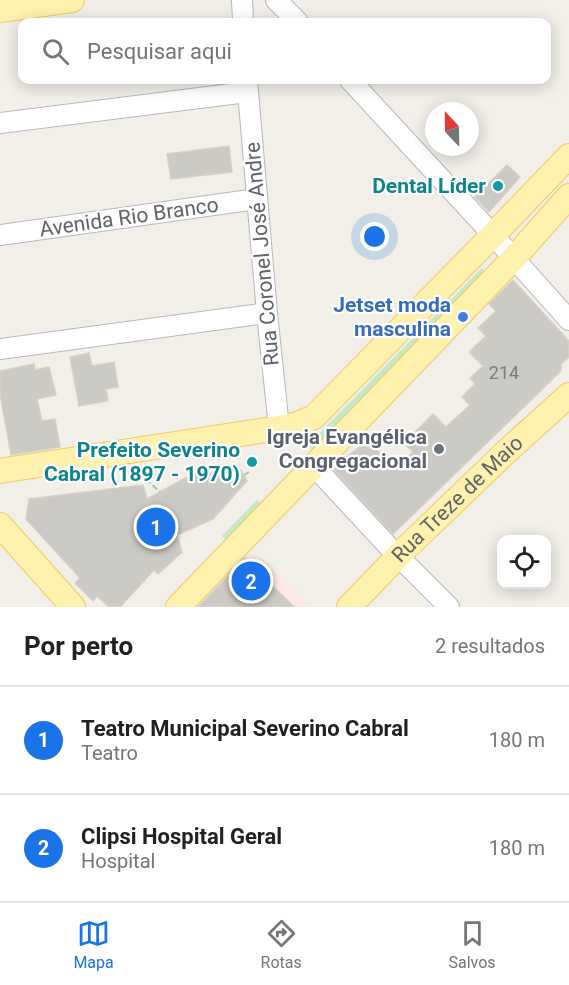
<!DOCTYPE html>
<html lang="pt">
<head>
<meta charset="utf-8">
<style>
  body { margin:0; font-family:Roboto,sans-serif; background:#f6f6f6; color:#202124 }
  .controls { position:absolute; right:18px; bottom:18px; display:grid; overflow:hidden; border-radius:12px; box-shadow:0 3px 15px #0003 }
  .controls button { width:54px; height:54px; display:grid; place-items:center; padding:0; border:0; border-bottom:2px solid #e0e0e0; background:#fff; color:#202124; font:30px sans-serif }
  .compass { position:absolute; left:425px; top:102px; width:54px; height:54px; border-radius:50%; background:#fff; box-shadow:0 3px 15px #0003; rotate:338deg }
  .you { position:absolute; left:375px; top:237px; width:21px; height:21px; margin:-15px; border:4px solid #fff; border-radius:50%; background:#1a73e8; box-shadow:0 0 0 9px #1a73e833 }
  .badge { display:grid; place-items:center; width:39px; height:39px; border-radius:50%; background:#1a73e8; color:#fff; font-size:20px; font-weight:700 }
  .pin { position:absolute; translate:-50% -50%; border:3px solid #fff; box-shadow:0 2px 6px #0006 }
  .list { margin:0; padding:0; list-style:none }
  h2 { display:flex; justify-content:space-between; align-items:center; height:78px; margin:0; padding:0 24px; font-size:26px }
  h2 small { font-size:20px; font-weight:400; color:#757577 }
  .list li { display:grid; grid-template-columns:39px 1fr auto; gap:18px; align-items:center; box-sizing:border-box; height:108px; padding:0 24px; border-top:2px solid #e0e0e0 }
  .list b { display:block; font-size:22px; white-space:nowrap }
  .list p { margin:0; font-size:20px; white-space:nowrap; color:#757577 }
  .list em { font-size:20px; font-style:normal; color:#757577 }
  .icon { flex:none; width:33px; height:33px; fill:none; stroke:currentColor; stroke-width:2; stroke-linecap:round; stroke-linejoin:round }
  .map { position:relative; flex:none; width:569px; height:607px; overflow:hidden }
  .search { position:absolute; background:#fff; box-shadow:0 3px 15px #0003; left:18px; right:18px; top:18px; height:66px; display:flex; align-items:center; gap:15px; box-sizing:border-box; padding:0 21px; border-radius:12px; color:#757577; font-size:22px }
  .sheet { height:294px; background:#fff }
  nav { display:flex; justify-content:space-around; align-items:center; box-sizing:border-box; height:84px; border-top:2px solid #e0e0e0; background:#fff; font-size:16px; color:#757577 }
  nav a { display:grid; justify-items:center; gap:3px }
  nav .on { color:#1a73e8 }
  .map>svg:first-child { display:block }
  .medical { fill:#fce8e6 }
  .green { fill:#c5e8c5 }
  .building { fill:#cccac5; stroke:#d6d1c6; stroke-width:1.5 }
  .lines { fill:none; stroke-linecap:round; stroke-linejoin:round }
  .minor-casing { stroke:#b5b8bc; stroke-width:22 }
  .major-casing { stroke:#f2c960; stroke-width:26 }
  .path { stroke:#9cc7a9; stroke-width:2; stroke-dasharray:6 3; stroke-linecap:butt }
  .minor { stroke:#fff; stroke-width:20 }
  .major { stroke:#fff2af; stroke-width:24 }
  .culture-dot { fill:#0f9aa8; stroke:#fff; stroke-width:2 }
  .shop-dot { fill:#3f7fe0; stroke:#fff; stroke-width:2 }
  .worship-dot { fill:#6b7280; stroke:#fff; stroke-width:2 }
  .labels { text-anchor:middle; dominant-baseline:central; stroke-width:4.5; stroke-linejoin:round; paint-order:stroke }
  .number-label { font-size:18px; fill:#7a7d7f }
  .culture-label { font-size:21px; font-weight:bold; fill:#0d838f; stroke:#fff; text-anchor:end }
  .street-label { font-size:21px; fill:#5f6368; stroke:#fff }
  .shop-label { font-size:21px; font-weight:bold; fill:#366cbe; stroke:#fff; text-anchor:end }
  .worship-label { font-size:21px; font-weight:bold; fill:#5b616d; stroke:#fff; text-anchor:end }
</style>
</head>
<body>
<div class="map">
<svg width="569" height="607" viewBox="0 0 569 607">
  <rect width="100%" height="100%" fill="#f1efe8"/>
  <polygon class="medical" points="251,547 312,607 190,607"/>
  <g class="green">
    <polygon points="482,268 488,274 314,451 308,445"/>
    <polygon points="257,500 263,506 228,541 222,536"/>
  </g>
  <g class="building">
    <polygon points="229,146 232,172 171,179 167,154"/>
    <polygon points="507,165 520,177 489,212 475,197"/>
    <polygon points="513,280 569,341 569,357 561,364 561,371 393,534 333,469 341,461 369,440 394,470 413,452 404,443 433,414 446,427 470,405 462,397 475,384 470,378 483,366 469,352 486,336 478,328 496,311 489,304"/>
    <polygon points="89,353 92,366 114,362 118,387 106,389 108,401 79,406 70,357"/>
    <polygon points="34,364 35,370 49,367 56,395 37,399 42,421 55,419 60,447 11,455 0,394 0,371"/>
    <polygon points="241,470 247,481 213,519 177,535 182,552 158,574 154,570 120,607 109,607 97,596 93,601 75,583 80,578 26,519 29,499 143,485 147,499 189,476"/>
    <polygon points="245,558 294,607 198,607"/>
  </g>
  <g class="lines">
    <g class="minor-casing">
      <g id="minor">
        <polyline points="242,0 243,22"/>
        <polyline points="276,0 298,22"/>
        <polyline points="247,80 267,313 279,428"/>
        <polyline points="350,80 493,235 569,320"/>
        <polyline points="0,123 247,92"/>
        <polyline points="0,235 257,199"/>
        <polyline points="0,349 267,313"/>
        <polyline points="313,465 389,547 449,607"/>
      </g>
    </g>
    <g class="major-casing">
      <g id="major">
        <polyline points="0,10 72,0"/>
        <polyline points="0,471 279,428 298,424 314,417 493,235 569,156"/>
        <polyline points="0,525 73,607"/>
        <polyline points="178,607 514,258 569,196"/>
        <path id="s1" d="M349,607l55,-57 103,-99 62,-56"/>
      </g>
    </g>
    <g class="path">
      <polyline points="151,469 149,482 160,492"/>
      <polyline points="244,475 249,472"/>
    </g>
    <use href="#minor" class="minor"/>
    <use href="#major" class="major"/>
  </g>
  <g class="culture-dot">
    <circle cx="498" cy="186" r="6"/>
    <circle cx="252" cy="462" r="6"/>
  </g>
  <circle class="shop-dot" cx="463" cy="317" r="6"/>
  <circle class="worship-dot" cx="439" cy="449" r="6"/>
  <g class="labels">
    <g class="number-label">
      <text x="504" y="372">214</text>
    </g>
    <g class="culture-label">
      <text x="486" y="186">Dental Líder</text>
      <text x="240" y="450">Prefeito Severino<tspan x="240" dy="24">Cabral (1897 - 1970)</tspan></text>
    </g>
    <g class="street-label">
      <text transform="translate(129 217) rotate(-8)">Avenida Rio Branco</text>
      <text transform="translate(262 254) rotate(-95)">Rua Coronel José Andre</text>
      <text stroke="none"><textPath href="#s1" startOffset="153">Rua Treze de Maio</textPath></text>
    </g>
    <g class="shop-label">
      <text x="451" y="305">Jetset moda<tspan x="451" dy="24">masculina</tspan></text>
    </g>
    <g class="worship-label">
      <text x="427" y="437">Igreja Evangélica<tspan x="427" dy="24">Congregacional</tspan></text>
    </g>
  </g>
</svg>
<div class="controls">
<button><svg class="icon" aria-label="locate" viewBox="0 0 24 24"><circle cx="12" cy="12" r="6"/><path d="M12 2v4M12 18v4M2 12h4M18 12h4"/></svg></button>
</div>
<svg class="compass" viewBox="-18 -18 36 36"><path d="M0-13l5 13h-10z" fill="#e53935"/><path d="M0 13l5-13h-10z" fill="#757577"/></svg>
<div class="you"></div>
<div class="pin badge" style="left:156px;top:527px">1</div>
<div class="pin badge" style="left:251px;top:581px">2</div>
<div class="search"><svg class="icon" aria-label="search" viewBox="0 0 24 24"><circle cx="10" cy="10" r="6"/><path d="M15 15l6 6"/></svg>Pesquisar aqui</div>
</div>
<section class="sheet">
<h2>Por perto<small>2 resultados</small></h2>
<ul class="list">
<li><span class="badge">1</span><div><b>Teatro Municipal Severino Cabral</b><p>Teatro</p></div><em>180 m</em></li>
<li><span class="badge">2</span><div><b>Clipsi Hospital Geral</b><p>Hospital</p></div><em>180 m</em></li>
</ul>
</section>
<nav>
<a class="on"><svg class="icon" aria-label="map" viewBox="0 0 24 24"><path d="M3 6l6-2 6 2 6-2v14l-6 2-6-2-6 2zM9 4v14M15 6v14"/></svg>Mapa</a>
<a><svg class="icon" aria-label="directions" viewBox="0 0 24 24"><path d="M12 3l9 9-9 9-9-9zM9 14v-3h6M13 9l2 2-2 2"/></svg>Rotas</a>
<a><svg class="icon" aria-label="saved" viewBox="0 0 24 24"><path d="M7 4h10v16l-5-4-5 4z"/></svg>Salvos</a>
</nav>
</body>
</html>
